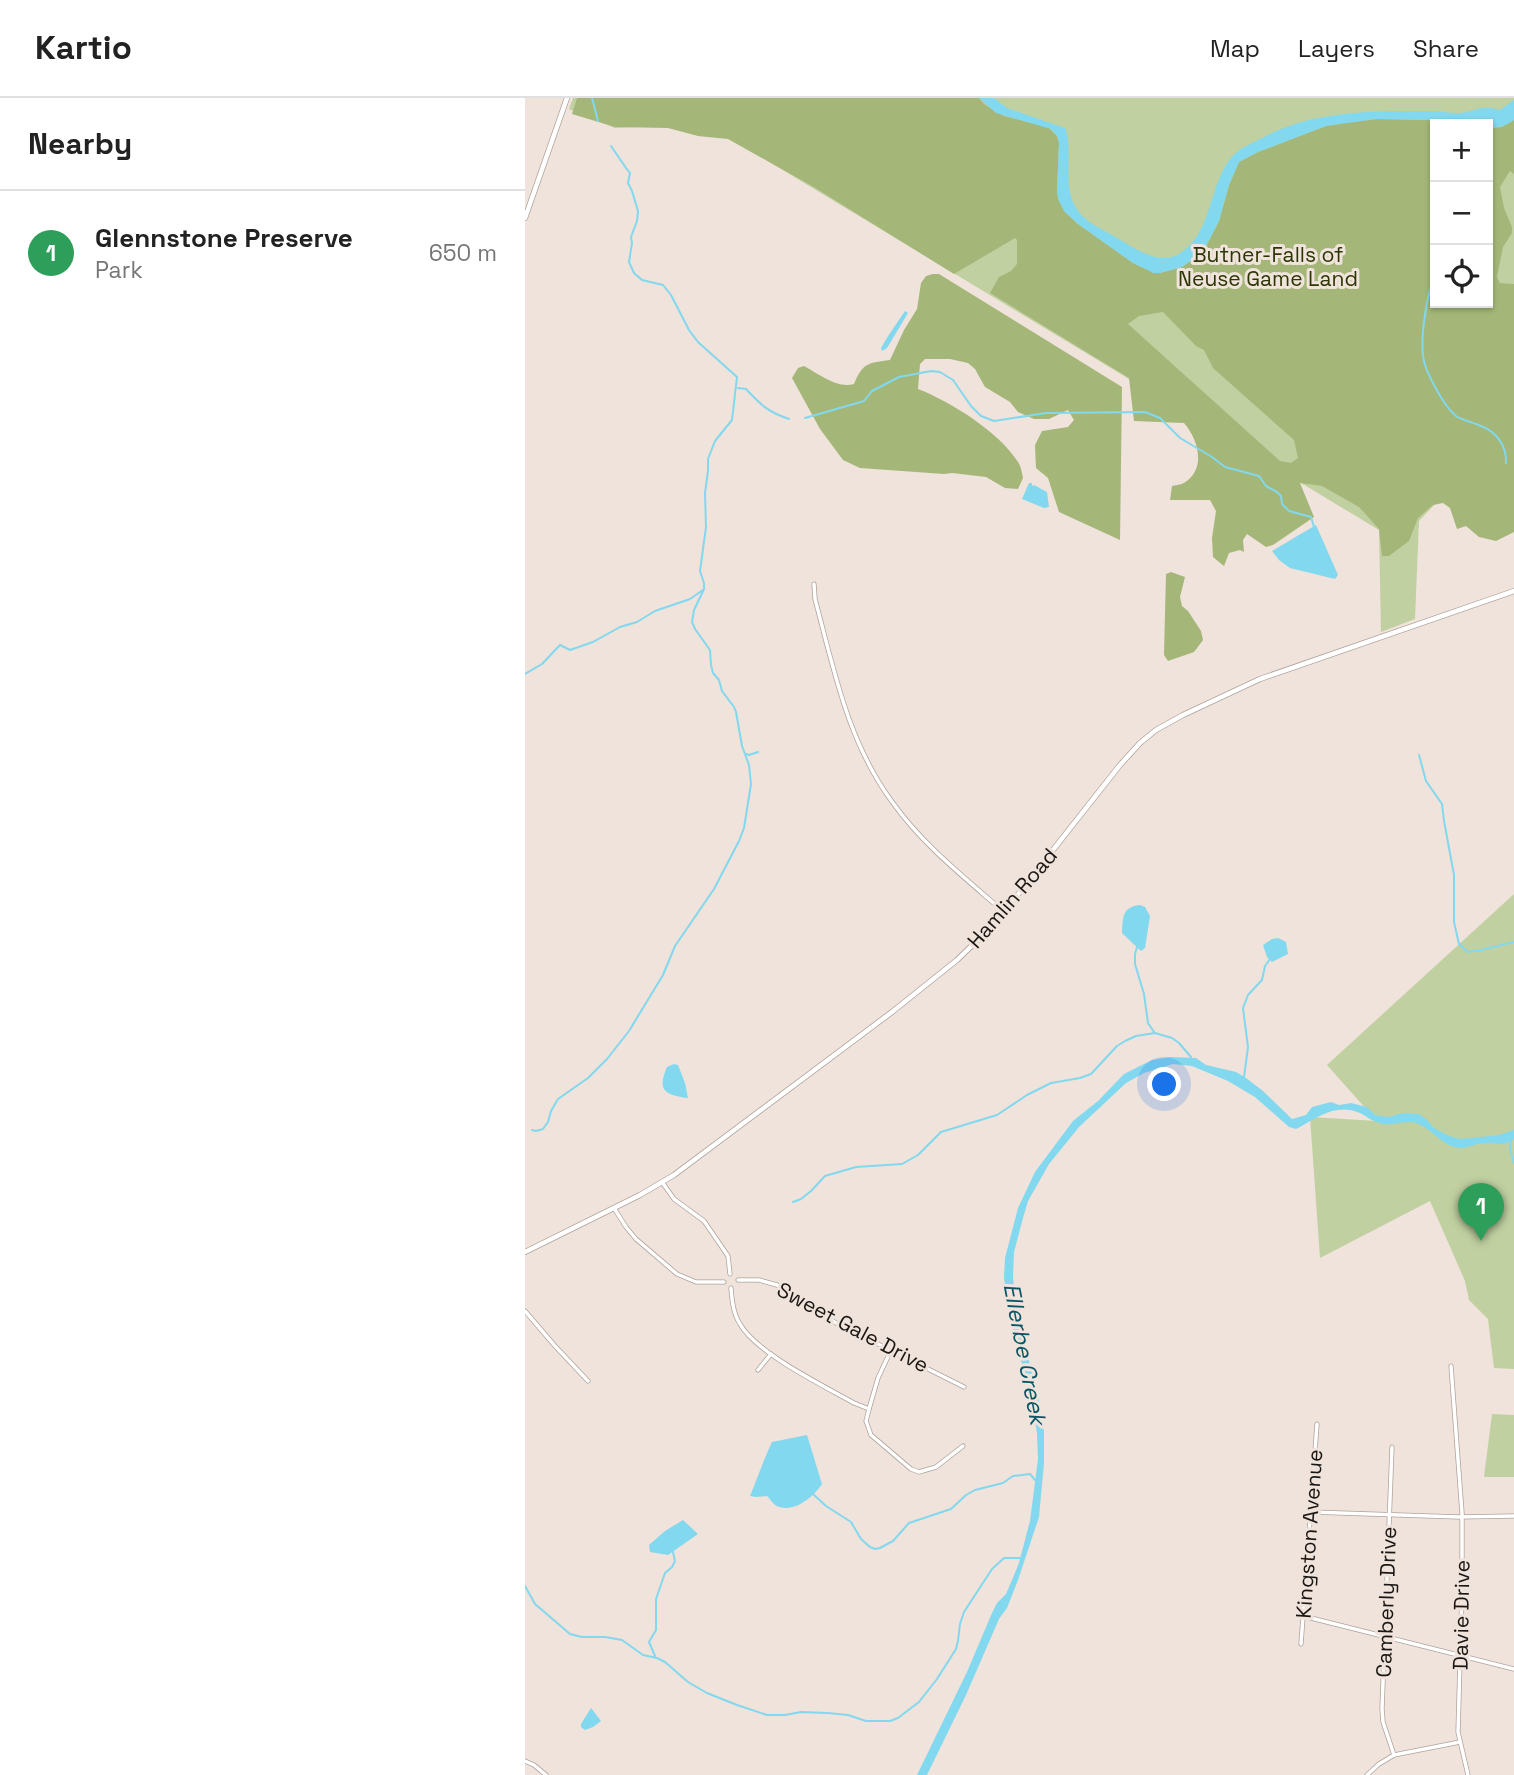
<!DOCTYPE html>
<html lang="en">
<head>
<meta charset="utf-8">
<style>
  body { margin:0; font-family:"Space Grotesk",sans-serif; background:#f2f2f2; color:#222 }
  .controls { position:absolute; right:21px; top:21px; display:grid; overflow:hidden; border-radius:0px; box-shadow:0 2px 5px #0004 }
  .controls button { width:63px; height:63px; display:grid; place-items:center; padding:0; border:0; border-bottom:2px solid #e0e0e0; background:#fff; color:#222; font:35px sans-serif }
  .you { position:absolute; left:640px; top:987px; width:24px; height:24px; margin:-18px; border:5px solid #fff; border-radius:50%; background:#1a73e8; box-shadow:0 0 0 10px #1a73e833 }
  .badge { display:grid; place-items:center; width:46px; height:46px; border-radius:50%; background:#bf4291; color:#fff; font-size:23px; font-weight:700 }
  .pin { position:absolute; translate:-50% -58px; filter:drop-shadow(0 2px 4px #0008) }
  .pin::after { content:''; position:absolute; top:37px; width:24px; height:21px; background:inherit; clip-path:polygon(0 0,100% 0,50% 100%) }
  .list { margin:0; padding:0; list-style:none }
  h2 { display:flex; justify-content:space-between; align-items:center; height:91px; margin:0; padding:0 28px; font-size:30px }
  h2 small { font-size:23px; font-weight:400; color:#767676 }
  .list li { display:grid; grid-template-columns:46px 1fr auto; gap:21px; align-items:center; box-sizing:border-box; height:126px; padding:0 28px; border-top:2px solid #e0e0e0 }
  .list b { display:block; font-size:26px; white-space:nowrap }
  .list p { margin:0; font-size:23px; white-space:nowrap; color:#767676 }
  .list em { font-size:23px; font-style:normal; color:#767676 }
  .icon { flex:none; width:38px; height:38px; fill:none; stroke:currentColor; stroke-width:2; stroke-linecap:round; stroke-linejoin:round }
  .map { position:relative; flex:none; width:989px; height:1677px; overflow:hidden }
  header { display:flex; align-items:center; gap:42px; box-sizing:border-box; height:98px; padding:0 35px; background:#fff; border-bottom:2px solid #e0e0e0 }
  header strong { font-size:33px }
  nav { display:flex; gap:38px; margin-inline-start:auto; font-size:24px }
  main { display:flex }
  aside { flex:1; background:#fff }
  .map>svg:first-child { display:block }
  .green { fill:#c1d0a1; fill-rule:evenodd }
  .forest { fill:#a4b778; fill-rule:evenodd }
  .water { fill:#82d8ee }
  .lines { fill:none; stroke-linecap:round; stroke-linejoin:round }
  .stream { stroke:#82d8ee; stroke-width:2 }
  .minor-casing { stroke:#aea39b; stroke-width:5 }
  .tertiary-casing { stroke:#aea39b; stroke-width:6 }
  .minor { stroke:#fff; stroke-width:3.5 }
  .tertiary { stroke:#fff; stroke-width:4.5 }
  .labels { text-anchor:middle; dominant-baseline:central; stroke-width:6; stroke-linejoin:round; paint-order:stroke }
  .park-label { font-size:21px; fill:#2b3604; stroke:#efe3db }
  .street-label { font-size:21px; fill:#1a1614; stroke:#efe3db }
  .water-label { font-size:23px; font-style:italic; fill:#085665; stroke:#efe3db }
</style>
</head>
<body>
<header>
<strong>Kartio</strong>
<nav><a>Map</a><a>Layers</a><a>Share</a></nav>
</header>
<main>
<aside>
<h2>Nearby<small></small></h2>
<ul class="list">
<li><span class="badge" style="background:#2e9e5b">1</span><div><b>Glennstone Preserve</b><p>Park</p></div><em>650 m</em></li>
</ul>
</aside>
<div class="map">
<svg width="989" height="1677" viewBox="0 0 989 1677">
  <rect width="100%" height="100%" fill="#efe3db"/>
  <g class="green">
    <path d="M48,0h941v323l-95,100 -4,98 -34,13 -2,-102 -684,-413 -23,10 -15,-1 -42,2 -46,-19zM910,26h53v179h-53z"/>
    <polygon points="989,796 989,1271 969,1270 963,1221 944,1202 940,1183 905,1103 795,1160 785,1019 852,1023 802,967"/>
    <polygon points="967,1316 989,1317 989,1379 959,1379"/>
  </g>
  <g class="forest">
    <path d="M52,0h402l5,6 20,12 44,11 9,9 2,7 -2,49 9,21 12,11 55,39 21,10h6l22,-6 21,-15 16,-31 10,-36 10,-23 19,-10 68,-26 15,-3 36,-4 56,1 28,4h-26v179h53v-175l14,-1 12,-7v54l-4,-3 -10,16 4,21 8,19v6l-9,14 -6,30 3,6 14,1v248l-18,9 -17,-4 -13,-11 -9,3 -7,-21 -7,-5 -10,2 -15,13 -9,23 -20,15h-7l-3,-27 -20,-22 -37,-21 -22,-3 14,34 -41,28 -7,2 -19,-13 -4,6 1,12 -4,-2 -11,3 -5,13 -11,-9 -1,-19 4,-27 -6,-11h-40l2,-14c6,-1 12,-2 16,-6 18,-15 9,-42 -4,-57l-50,-2 -5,-43 -139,-85 9,-16 12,-6 6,-7v-24l-2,-2 -61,36 -142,-88 -84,-47 -30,-3 -30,-8 -53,-1 -43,-13zM638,214l33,34 8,4 9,18 81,72 4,18 -7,5 -11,-2 -152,-137 11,-8z"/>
    <path d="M408,176h6l183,113 -2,153 -61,-28 -11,-34 -12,-10 -1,-23 7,-14 26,-4 6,-7 -6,-10 -19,9h-15l-16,-7 -8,-10 -25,-15 -10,-18 -7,-6 -18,-4h-25l-5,5 -2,25c33,13 80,42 100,73 3,4 4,11 5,16l-5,11 -13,-1 -19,-11 -34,-4 -8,1 -84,-6 -17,-8 -23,-31 -28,-51 6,-10 6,-2c15,8 33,23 50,18 9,-22 15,-21 36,-24l14,-30 13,-21 4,-26 5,-7z"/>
    <polygon points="646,474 660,479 655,499 657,508 663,513 676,533 678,542 669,554 643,563 639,557 641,476"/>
  </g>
  <g class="water">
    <path d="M454,0h15l13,10 58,20c9,21 -3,56 10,78 8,15 23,21 37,29 18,10 46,32 67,19 34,-21 29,-68 52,-96 8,-10 20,-14 31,-20 53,-29 116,-27 176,-27 7,1 14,2 21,2 18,-1 19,-9 41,-3l14,-10v20c-8,6 -16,8 -26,8v-4h-27l-28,-4 -57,-1 -50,7 -68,26 -19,10 -10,23 -10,36 -16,31 -21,15 -22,6h-6l-21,-10 -55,-39 -14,-13 -6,-12 -1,-7 2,-49 -2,-7 -6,-7 -55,-16z"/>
    <path d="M380,213l3,2 -21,35 -5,3 -1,-3c7,-13 16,-25 24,-37z"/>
    <polygon points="504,385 507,385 507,388 509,387 522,394 524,409 519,410 497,401"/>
    <polygon points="791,427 813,477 810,481 765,470 754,462 747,453"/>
    <path d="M615,807l5,2 5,9 -5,32 -4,3 -19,-18c1,-16 0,-26 18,-28z"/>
    <polygon points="753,840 761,844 763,856 747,864 742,859 738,847 747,841"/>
    <path d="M645,959l26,1 10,7 30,7 10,6 17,13 29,28 14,-4 6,-8 19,-5 8,3 12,-2 16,4 8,8 6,1 9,1 8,-3 9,-1 12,1 7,5 8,9 15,8 11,3 39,-4 15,-5v9c-15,10 -15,2 -30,4 -7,0 -14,4 -21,5 -22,1 -32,-24 -52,-26 -11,-1 -21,5 -32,1 -7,-2 -13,-7 -19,-10 -23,-10 -41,3 -60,14l-4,2 -7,-2 -34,-30 -27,-16 -36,-15 -19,-2 -29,9 -18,10 -47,44 -30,37 -21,37 -5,17 -9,34 -1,26 5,43 20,73 6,37v32l-5,54 -21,63 -11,28 -8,11 -33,76 -39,80h-10l50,-103 25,-59 5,-10 9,-9 6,-14 7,-17 11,-42 8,-62 -1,-26 -5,-31 -22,-84 -6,-40 1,-20 13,-50 17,-36 38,-51 25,-20 26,-27 28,-14z"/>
    <path d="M149,966l4,1 7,18 3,15c-24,-3 -31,-8 -21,-31z"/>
    <path d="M282,1337l15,49c-8,12 -26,28 -42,23 -6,-1 -9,-7 -13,-11l-11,1 -6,-1c7,-17 14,-37 22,-54z"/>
    <polygon points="158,1422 173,1436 143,1457 125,1454 124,1447 140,1433"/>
    <polygon points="66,1610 76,1623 68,1629 60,1632 56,1629 56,1626"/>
  </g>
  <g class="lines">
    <g class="stream">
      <polyline points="67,0 73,23"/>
      <path d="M910,176c-8,21 -17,69 -10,91 3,10 9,20 14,29 5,8 9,16 17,22 7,5 17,6 25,10 16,6 26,21 25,37"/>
      <path d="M213,290l8,1c15,16 22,23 43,30"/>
      <polyline points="280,320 339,303 347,293 374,279 406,273 415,274 428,282 446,308 456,318 469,323 521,315 620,314 635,320 655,340 687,359 700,369 734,378 741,388 752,394 756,398 757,406 764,413 786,419 789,429"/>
      <polyline points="0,576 17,566 35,547 45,552 68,544 95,529 112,524 130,513 165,501 178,492"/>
      <polyline points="221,656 224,657 233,654"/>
      <polyline points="894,657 901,683 917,706 919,723 929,777 929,824 934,846 943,854 956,852 989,844"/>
      <polyline points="612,849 610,856 610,866 619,896 623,925 629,934"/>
      <polyline points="719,979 723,949 718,910 723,897 737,882 740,868 745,861"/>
      <polyline points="7,1032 11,1033 18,1031 23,1024 26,1013 33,1001 63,980 82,961 104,933 138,877 150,848 189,791 214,743 219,730 226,686 224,667 217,648 211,614 209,609 197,593 194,582 188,575 186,567 185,552 170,531 167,524 169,512 179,491 179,485 175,473 181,429 180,395 183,373 183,361 190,343 207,322 212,279 173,244 164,232 146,197 138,187 117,182 109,175 104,164 107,145 106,139 112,123 113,113 107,93 103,85 105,75 101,70 86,48"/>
      <polyline points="986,1042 985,1051 989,1065"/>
      <polyline points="268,1104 276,1101 286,1093 300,1078 331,1069 377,1066 393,1057 416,1034 472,1017 502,997 526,985 555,980 566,976 592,948 600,943 611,938 630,935 647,940 654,945 666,959"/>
      <polyline points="288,1396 301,1408 326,1424 336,1441 345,1449 350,1451 355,1450 368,1443 384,1425 426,1411 441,1397 450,1392 478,1385 488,1378 505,1376 510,1382"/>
      <polyline points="0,1488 10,1506 45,1536 57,1539 80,1539 97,1542 118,1557 132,1560 140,1564 163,1584 182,1595 212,1607 242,1617 260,1617 276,1614 303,1615 323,1617 341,1623 365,1623 373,1620 394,1604 412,1581 431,1551 433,1543 435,1526 439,1514 467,1471 479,1460 497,1460"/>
      <polyline points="130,1558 124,1544 131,1532 131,1501 140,1475 147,1469 150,1463 148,1454"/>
    </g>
    <g class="minor-casing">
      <g id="minor">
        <path d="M289,486l1,15c19,71 33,144 78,204 30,42 72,75 111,109"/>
        <polyline points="137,1084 149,1101 179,1123 203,1158 205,1176"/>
        <polyline points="89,1110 101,1129 111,1141 152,1176 171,1184 199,1184"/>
        <polyline points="213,1182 234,1182 252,1187 311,1225 439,1289"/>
        <path d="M206,1190c1,12 2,25 9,36 16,29 84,62 114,79l15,6"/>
        <polyline points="0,1213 30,1248 63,1283"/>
        <polyline points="366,1252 353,1280 344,1311 341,1323 346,1337 386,1371 394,1374 411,1369 438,1348"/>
        <polyline points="926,1268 937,1415 937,1493 933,1634 943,1677"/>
        <polyline points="233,1272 246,1256"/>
        <polyline points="867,1349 857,1611 858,1624 869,1657"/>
        <polyline points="786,1414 934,1419 989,1418"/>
        <polyline points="778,1518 989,1571"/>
        <polyline points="776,1546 792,1326"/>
        <polyline points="0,1663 9,1667 21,1677"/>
        <polyline points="842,1677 854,1666 869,1657 935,1644"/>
      </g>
    </g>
    <g class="tertiary-casing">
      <g id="tertiary">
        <polyline points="0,120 42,0"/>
        <polyline points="0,1154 115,1097 149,1077 367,914 432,862 460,835 479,814 595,667 615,645 631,632 658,617 735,581 989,493"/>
      </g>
    </g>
    <use href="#minor" class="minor"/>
    <use href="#tertiary" class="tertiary"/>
  </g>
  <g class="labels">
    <g class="park-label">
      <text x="743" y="156">Butner-Falls of<tspan x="743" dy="24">Neuse Game Land</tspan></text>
    </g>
    <g class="street-label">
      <text transform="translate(487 800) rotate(-49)">Hamlin Road</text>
      <text transform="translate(328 1229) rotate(28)">Sweet Gale Drive</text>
      <text transform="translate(784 1436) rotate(-86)">Kingston Avenue</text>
      <text transform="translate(861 1504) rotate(-88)">Camberly Drive</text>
      <text transform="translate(936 1517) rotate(-89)">Davie Drive</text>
    </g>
    <g class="water-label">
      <text transform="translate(500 1256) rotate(79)">Ellerbe Creek</text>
    </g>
  </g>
</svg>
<div class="controls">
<button>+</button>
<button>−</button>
<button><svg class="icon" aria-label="locate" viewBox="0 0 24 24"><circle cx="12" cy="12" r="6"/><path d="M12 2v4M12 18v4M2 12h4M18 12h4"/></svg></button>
</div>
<div class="you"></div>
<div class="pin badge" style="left:956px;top:1143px;background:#2e9e5b">1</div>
</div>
</main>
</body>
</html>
